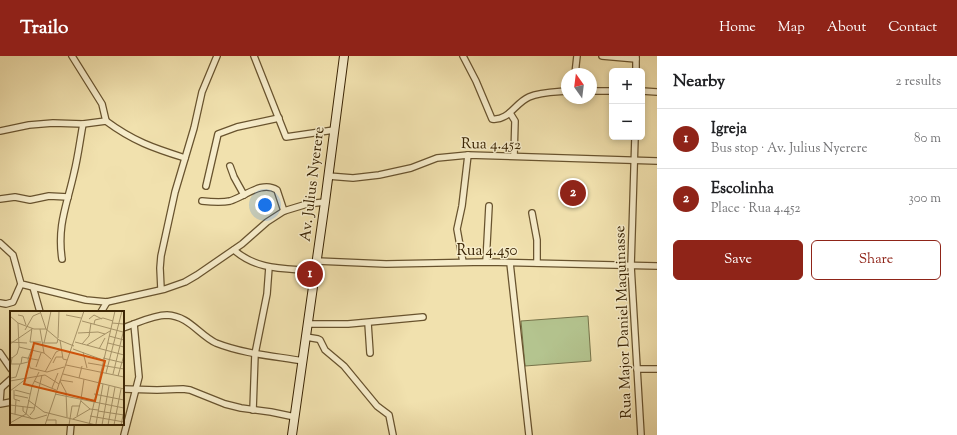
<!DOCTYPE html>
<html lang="en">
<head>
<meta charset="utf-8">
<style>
  body { margin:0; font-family:"Sorts Mill Goudy",serif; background:#f2f2f2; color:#202124 }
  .controls { position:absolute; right:12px; top:12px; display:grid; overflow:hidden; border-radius:6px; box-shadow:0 2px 6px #0003 }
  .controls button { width:36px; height:36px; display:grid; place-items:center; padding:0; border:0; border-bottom:1px solid #e0e0e0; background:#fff; color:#202124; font:20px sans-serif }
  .compass { position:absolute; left:561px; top:12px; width:36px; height:36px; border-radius:50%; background:#fff; box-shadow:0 2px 6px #0003; rotate:346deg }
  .you { position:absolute; left:265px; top:149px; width:14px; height:14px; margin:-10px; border:3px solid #fff; border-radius:50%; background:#1a73e8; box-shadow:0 0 0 6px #1a73e833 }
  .badge { display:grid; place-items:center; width:26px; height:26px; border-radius:50%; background:#8f2418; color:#fff; font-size:13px; font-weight:700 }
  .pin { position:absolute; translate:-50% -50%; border:2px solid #fff; box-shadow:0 1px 4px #0006 }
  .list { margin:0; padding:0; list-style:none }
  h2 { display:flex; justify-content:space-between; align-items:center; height:52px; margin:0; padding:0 16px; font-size:17px }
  h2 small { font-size:13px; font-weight:400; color:#757577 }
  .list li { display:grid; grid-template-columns:26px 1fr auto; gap:12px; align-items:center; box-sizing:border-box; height:60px; padding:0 16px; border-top:1px solid #e0e0e0 }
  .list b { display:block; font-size:15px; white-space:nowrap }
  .list p { margin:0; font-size:13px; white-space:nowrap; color:#757577 }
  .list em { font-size:13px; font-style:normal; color:#757577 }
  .actions { display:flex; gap:8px; padding:12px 16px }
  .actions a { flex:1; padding:9px 0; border:1px solid #8f2418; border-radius:6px; text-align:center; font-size:14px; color:#8f2418 }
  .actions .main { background:#8f2418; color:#fff }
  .map { position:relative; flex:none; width:657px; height:379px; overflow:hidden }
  header { display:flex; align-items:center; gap:24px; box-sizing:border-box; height:56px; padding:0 20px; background:#8f2418; color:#fff }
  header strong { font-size:19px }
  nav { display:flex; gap:22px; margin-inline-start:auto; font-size:14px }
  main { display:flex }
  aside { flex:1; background:#fff }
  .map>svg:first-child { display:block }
  .green { fill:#b4c48f; stroke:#77744a }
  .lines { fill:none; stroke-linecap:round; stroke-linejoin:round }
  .minor-casing { stroke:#68532e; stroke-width:8 }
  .secondary-casing { stroke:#3a2404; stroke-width:10 }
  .minor { stroke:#f6ecca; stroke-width:5.5 }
  .secondary { stroke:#f6ecca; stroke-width:8 }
  .labels { text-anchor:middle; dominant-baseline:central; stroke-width:3; stroke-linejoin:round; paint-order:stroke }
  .street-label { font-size:15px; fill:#3a2404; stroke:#f6ecca }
  .inset-road { fill:none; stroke:#a8956a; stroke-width:1 }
  .view { fill:#d7540b; fill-opacity:0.15; stroke:#d7540b; stroke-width:2 }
  .inset-edge { fill:none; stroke:#3a2404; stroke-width:2 }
</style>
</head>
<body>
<header>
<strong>Trailo</strong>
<nav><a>Home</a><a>Map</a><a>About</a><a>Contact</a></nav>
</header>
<main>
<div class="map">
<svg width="657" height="379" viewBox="0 0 657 379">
  <rect width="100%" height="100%" fill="#f1e1ae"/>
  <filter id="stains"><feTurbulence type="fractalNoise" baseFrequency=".005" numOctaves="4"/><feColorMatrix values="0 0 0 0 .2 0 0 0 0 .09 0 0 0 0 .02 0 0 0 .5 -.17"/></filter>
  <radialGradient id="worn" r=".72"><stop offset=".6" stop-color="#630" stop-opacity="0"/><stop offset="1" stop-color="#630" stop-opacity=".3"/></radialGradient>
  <polygon class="green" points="588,260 591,305 525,310 521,265"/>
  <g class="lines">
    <g class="minor-casing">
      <g id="minor">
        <polyline points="72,0 102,48 106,65"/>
        <polyline points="254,0 286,81 334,74"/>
        <path d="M463,0l13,25 16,38c17,2 23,-16 37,-22 11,-5 26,-5 38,-6"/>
        <polyline points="602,0 636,3"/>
        <polyline points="636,0 636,15"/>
        <polyline points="575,18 577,0"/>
        <polyline points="591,35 612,35"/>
        <polyline points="642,35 657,36"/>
        <polyline points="510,57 515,65 514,100"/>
        <path d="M0,75l29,-6 24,-2 30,1 23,-3c27,20 47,27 79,37"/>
        <polyline points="635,81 631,210 641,379"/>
        <polyline points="230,110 234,121 244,139"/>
        <polyline points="328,120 353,122 379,119 411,112 437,102 468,99 657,105"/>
        <polyline points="206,130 218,78 237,71 279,62"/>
        <polyline points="0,143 15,141 30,144 49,140 68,141"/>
        <path d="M202,145c9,1 19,2 28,0 14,-4 32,-21 47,-11l7,21"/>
        <polyline points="532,157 537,184 537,207"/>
        <polyline points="0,187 13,199 21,228 86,244 107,246 165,233 185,226 197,219 242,188 267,166 284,155 307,148 325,146"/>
        <path d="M234,194c24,21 51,18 81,21"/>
        <path d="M62,203c-5,-34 5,-54 12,-86 4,-16 6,-33 9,-49"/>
        <polyline points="317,205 386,208 486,206 657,210"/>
        <polyline points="463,206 457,173 462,150 468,99"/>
        <polyline points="486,206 489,150"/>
        <polyline points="510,207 529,379"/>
        <polyline points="33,231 40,256"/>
        <polyline points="161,233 160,212 161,200 175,136 194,72 202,36 217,0"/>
        <polyline points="0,247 6,248 13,246 21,228"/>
        <polyline points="101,256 107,246"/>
        <polyline points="368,267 370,297"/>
        <polyline points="308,268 348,268 423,261"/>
        <path d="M123,272c13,-4 29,-13 44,-13 22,1 32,20 49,28 28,11 58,13 87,18"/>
        <polyline points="306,281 318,283 320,284 325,294 344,310 377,350 389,359 393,379"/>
        <polyline points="0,297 11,313"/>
        <polyline points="637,313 657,313"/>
        <polyline points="0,333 11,323"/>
        <polyline points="123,333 157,334 183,333 190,334 225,348 241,352 271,356 295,361"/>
        <polyline points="0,345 1,332"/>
        <polyline points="0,348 11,346"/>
        <polyline points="253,354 255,298 267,238 269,211"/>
        <polyline points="70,379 71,368"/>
        <polyline points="124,379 139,321 134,268"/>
      </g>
    </g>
    <g class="secondary-casing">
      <polyline id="secondary" points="292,379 325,146 344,0"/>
    </g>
    <use href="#minor" class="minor"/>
    <use href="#secondary" class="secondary"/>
  </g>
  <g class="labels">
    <g class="street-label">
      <text transform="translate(491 89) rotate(1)">Rua 4.452</text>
      <text transform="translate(313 128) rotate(-83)">Av. Julius Nyerere</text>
      <text x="487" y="195">Rua 4.450</text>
      <text transform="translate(624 266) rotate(-92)">Rua Major Daniel Maquinasse</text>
    </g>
  </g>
  <g transform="translate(10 255)">
    <rect width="114" height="114" fill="#f1e1ae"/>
    <path class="inset-road" d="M30,0l6,18M8,4l5,1 3,9M56,4l15,3M0,5l8,7 16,6h12l13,11 15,6M79,8l5,-4 8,4M72,10l41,11M102,12l12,1M84,13l1,-4 8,-2 10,3M22,17l-2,14h11M30,18l4,24M15,19l8,-14 7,-3M37,19l4,-19M68,22l20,-1 7,2M99,25l15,4M48,27l1,-27M50,29l3,19 4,1M0,31l17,1M65,31l49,13M32,32h15l1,-4M34,32l3,-13M98,32l16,4M0,33l22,-15M72,33l7,-8 2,-13M77,34l23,-14M23,35l-5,13 2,9 17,4 17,-5M9,36l25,6 7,6M63,38l30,11M89,38l6,-11M73,41l4,16M0,46l2,1 -1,6h9M2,47l5,-4 2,-7 -1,-24M93,47l21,5M43,52l3,-6h7M78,52l36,6M11,53l1,-7 16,3M56,54l58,12M26,56l5,-14M35,61l11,-20 6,-3M96,62l16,-62M53,63l61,15M103,63l11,-45M108,65l6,-21M1,67l5,-1 4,-13 8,-2M69,67l3,-12M50,69l13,2M0,70l35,-6 14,9M24,70l22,9M50,70l6,11 1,25M42,77l6,-15M4,79v9l6,2M5,79l15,4M0,80l16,-12M45,83l69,14M84,83l30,6M4,84l14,3M71,88l3,-20M18,89l16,12 52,13M71,90l9,8M0,94l24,3M13,96v4l9,8M88,100l26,4M0,102l24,6 13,-4M5,103l1,-14M20,104l4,-5 8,-35M67,105l4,-16M80,105l34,6M63,108l17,-10 8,1M37,109h9v5M0,112l16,-9 6,-28 7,-14M86,113l7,-40M35,114l39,-114M59,114l3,-19h8M79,114l26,-114M92,114l7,-39M98,114l7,-38M104,114l7,-36M111,114l3,-14"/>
    <path class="view" d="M24,32l71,18 -10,40 -71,-17z"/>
    <rect width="114" height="114" class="inset-edge"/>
  </g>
  <rect width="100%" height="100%" filter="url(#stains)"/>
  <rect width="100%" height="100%" fill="url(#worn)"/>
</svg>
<div class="controls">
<button>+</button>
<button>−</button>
</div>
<svg class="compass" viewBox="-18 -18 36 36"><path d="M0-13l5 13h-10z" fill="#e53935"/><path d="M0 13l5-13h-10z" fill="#757577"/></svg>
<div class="you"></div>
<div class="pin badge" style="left:310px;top:218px">1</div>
<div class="pin badge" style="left:573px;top:137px">2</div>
</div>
<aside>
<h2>Nearby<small>2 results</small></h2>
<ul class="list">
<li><span class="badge">1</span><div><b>Igreja</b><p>Bus stop · Av. Julius Nyerere</p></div><em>80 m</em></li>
<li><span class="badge">2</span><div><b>Escolinha</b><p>Place · Rua 4.452</p></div><em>300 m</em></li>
</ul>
<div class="actions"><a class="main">Save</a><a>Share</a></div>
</aside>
</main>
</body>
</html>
